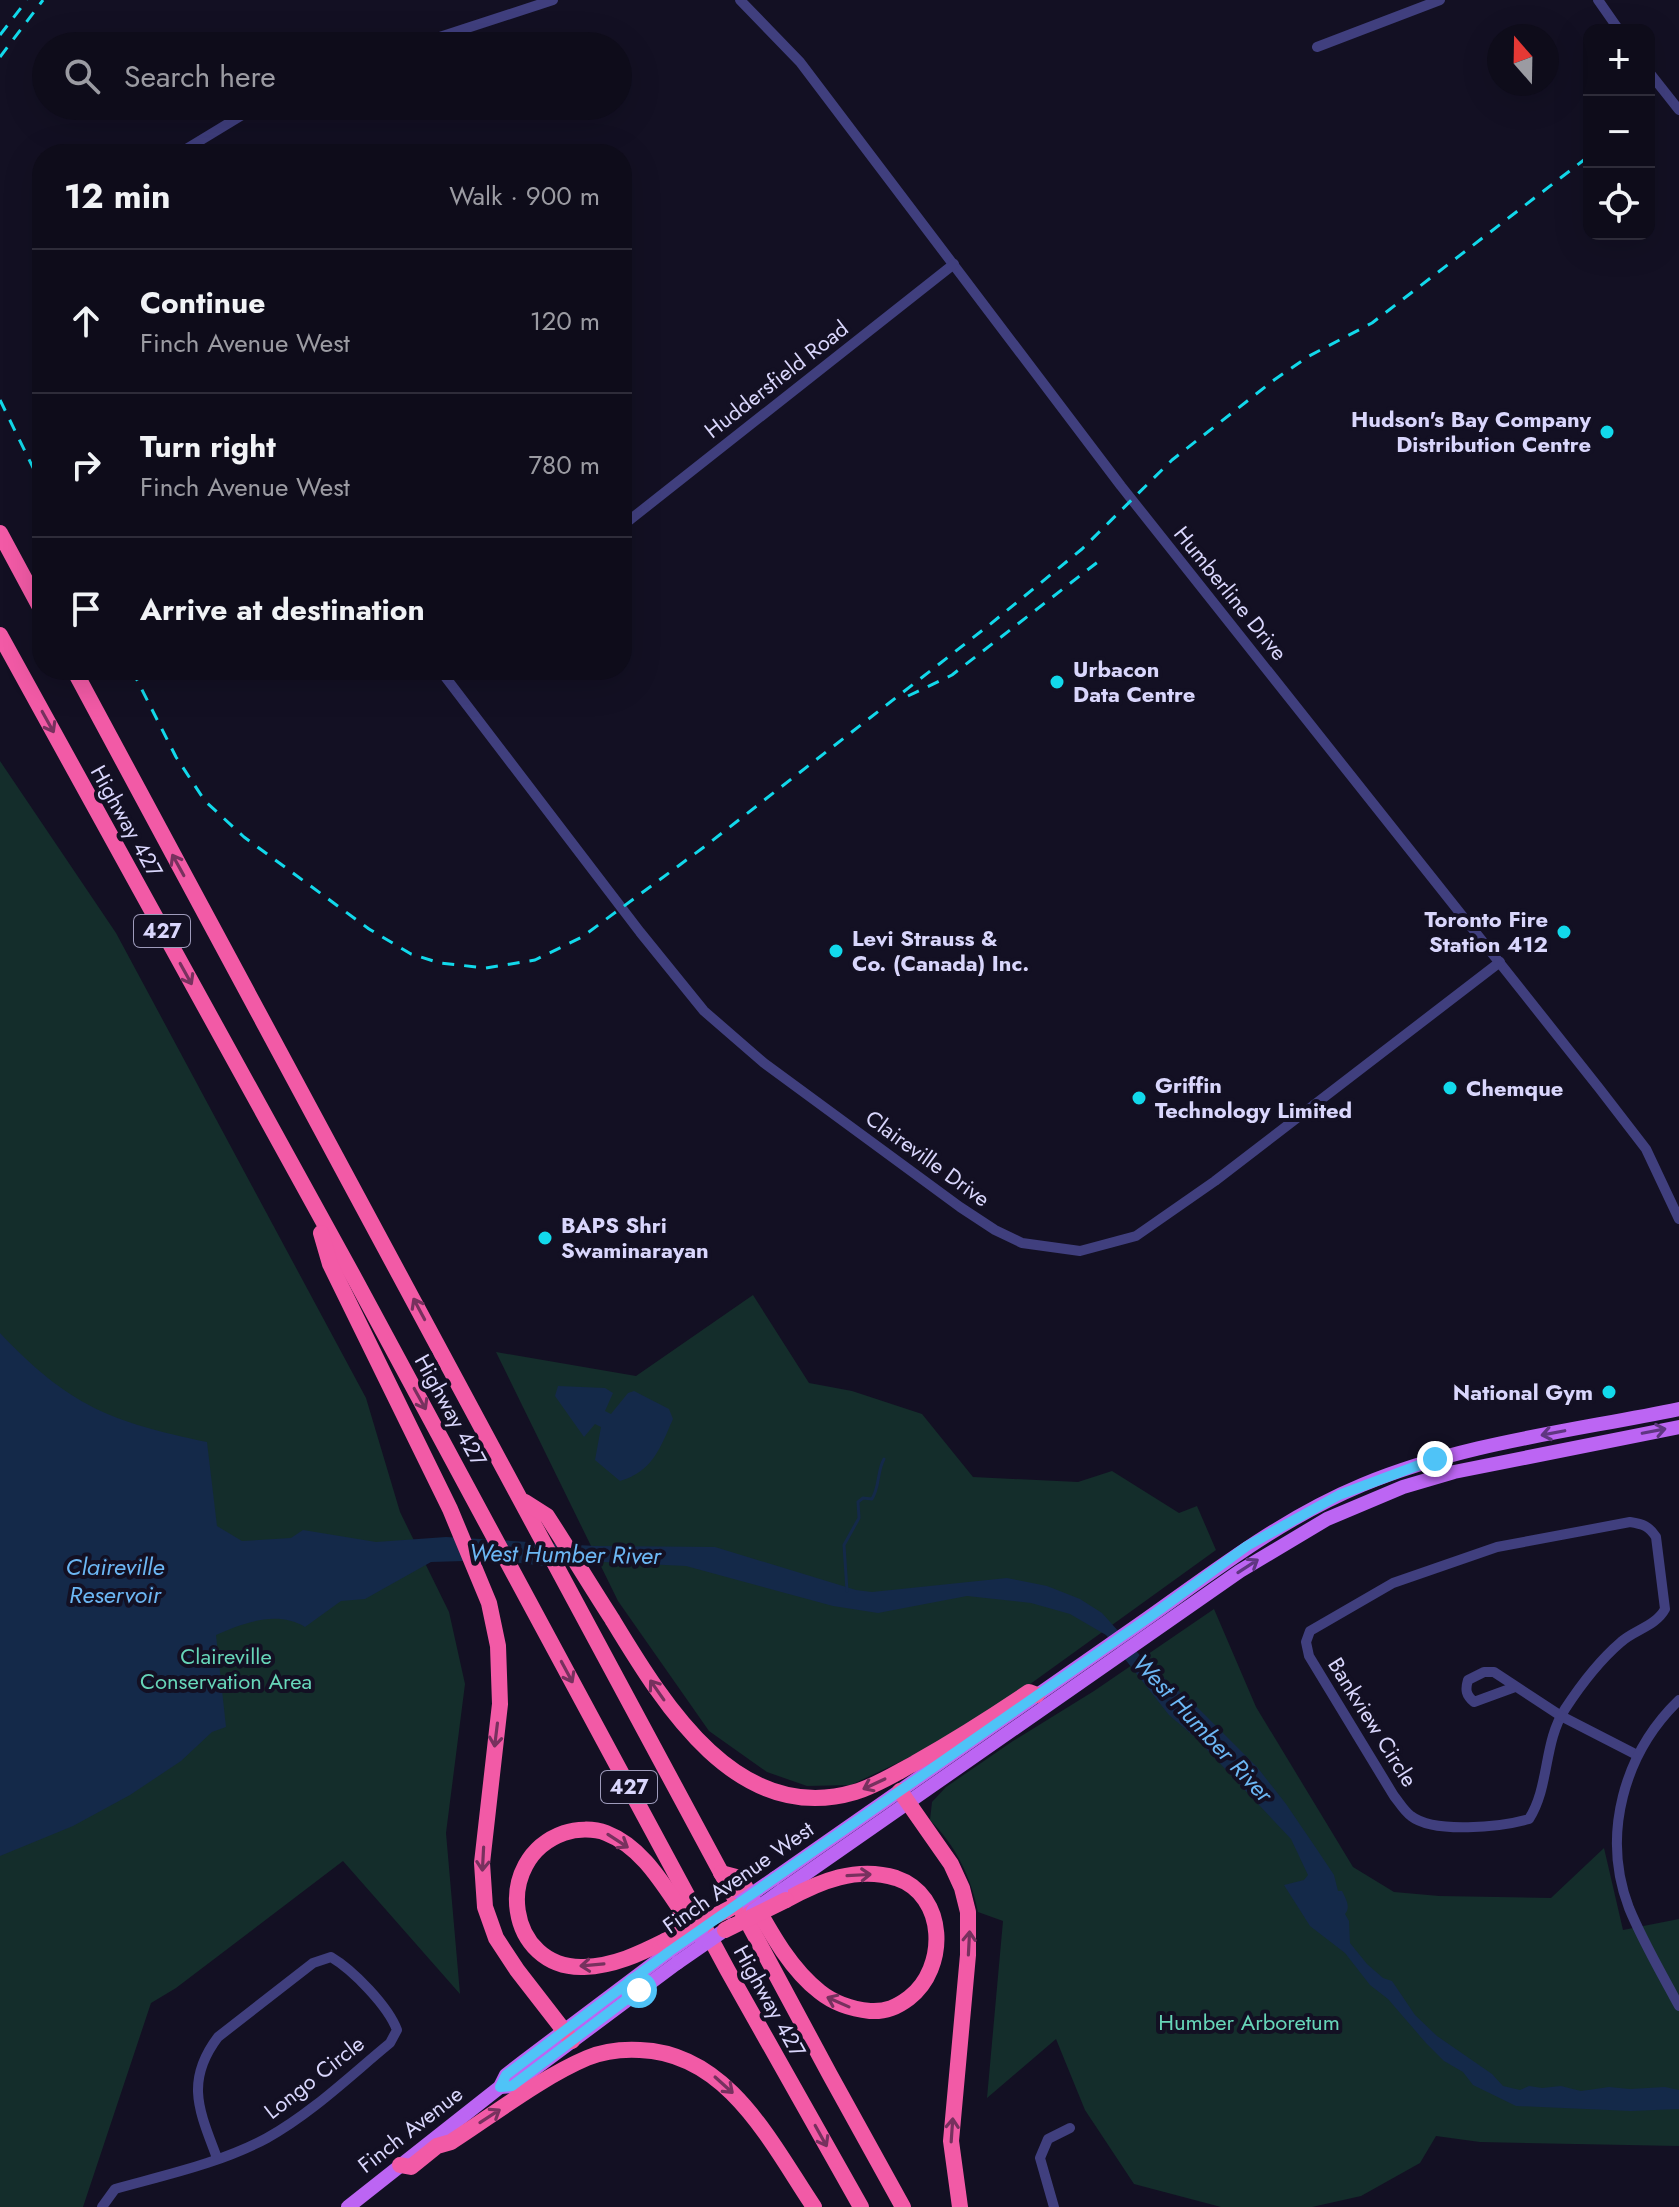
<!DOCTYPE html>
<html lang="en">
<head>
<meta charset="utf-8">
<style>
  body { margin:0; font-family:Jost,sans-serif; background:#171523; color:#f1f3f6 }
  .controls { position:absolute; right:24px; top:24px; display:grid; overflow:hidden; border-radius:16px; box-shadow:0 8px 32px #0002 }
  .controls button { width:72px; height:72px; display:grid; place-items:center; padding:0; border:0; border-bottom:2px solid #2e2c39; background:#0e0c1a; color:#f1f3f6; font:40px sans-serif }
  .compass { position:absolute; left:1487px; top:24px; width:72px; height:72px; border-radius:50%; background:#0e0c1a; box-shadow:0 8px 32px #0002; rotate:340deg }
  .stop { position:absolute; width:24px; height:24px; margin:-18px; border:6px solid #4fc3f7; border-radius:50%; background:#fff }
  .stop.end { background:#4fc3f7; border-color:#fff; box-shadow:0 2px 8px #0008 }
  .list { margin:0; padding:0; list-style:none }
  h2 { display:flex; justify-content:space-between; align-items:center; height:104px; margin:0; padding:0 32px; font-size:34px }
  h2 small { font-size:26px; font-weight:400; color:#9b9ba2 }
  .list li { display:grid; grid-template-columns:52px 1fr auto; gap:24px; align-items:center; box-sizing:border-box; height:144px; padding:0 32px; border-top:2px solid #2e2c39 }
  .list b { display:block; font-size:30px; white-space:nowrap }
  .list p { margin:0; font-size:26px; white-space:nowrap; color:#9b9ba2 }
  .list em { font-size:26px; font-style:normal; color:#9b9ba2 }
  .icon { flex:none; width:44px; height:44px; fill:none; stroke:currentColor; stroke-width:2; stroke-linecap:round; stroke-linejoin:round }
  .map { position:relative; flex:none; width:1679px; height:2207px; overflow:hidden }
  .search { position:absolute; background:#0e0c1a; box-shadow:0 8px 32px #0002; left:32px; top:32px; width:600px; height:88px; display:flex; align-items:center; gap:20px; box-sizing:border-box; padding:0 28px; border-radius:44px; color:#9b9ba2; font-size:30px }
  .panel { position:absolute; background:#0e0c1a; box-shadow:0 8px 32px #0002; left:32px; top:144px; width:600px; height:536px; border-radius:32px }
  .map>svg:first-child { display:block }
  .green { fill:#142d2b }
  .water { fill:#142949 }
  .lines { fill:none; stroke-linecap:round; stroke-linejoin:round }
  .stream { stroke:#142949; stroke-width:3 }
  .minor { stroke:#403f7e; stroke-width:10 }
  .major { stroke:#bc65f3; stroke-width:14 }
  .highway { stroke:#f25aa6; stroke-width:16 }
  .rail { stroke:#12d9eb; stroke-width:3; stroke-dasharray:12 10; stroke-linecap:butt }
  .major-bridge { stroke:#bc65f3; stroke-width:14 }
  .highway-bridge { stroke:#f25aa6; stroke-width:16 }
  .oneway { stroke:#77315e }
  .oneway2 { stroke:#5f3681 }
  .route { stroke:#4fc3f7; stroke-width:10 }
  .poi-dot { fill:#12d9eb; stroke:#131023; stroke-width:3 }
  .labels { text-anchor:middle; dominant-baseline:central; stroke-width:8; stroke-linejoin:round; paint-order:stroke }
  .shield { fill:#131023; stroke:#9e9bbb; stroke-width:2 }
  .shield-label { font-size:20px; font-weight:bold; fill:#d9d6fc }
  .street-label { font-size:22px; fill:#d9d6fc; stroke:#131023 }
  .poi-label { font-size:22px; font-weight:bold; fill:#d9d6fc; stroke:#131023; text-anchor:start }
  .park-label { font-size:22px; fill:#67d6b9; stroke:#131023 }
  .water-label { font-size:24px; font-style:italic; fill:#6cb7f4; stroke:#131023 }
</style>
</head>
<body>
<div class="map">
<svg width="1679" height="2207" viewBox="0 0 1679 2207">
  <rect width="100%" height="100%" fill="#131023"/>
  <g class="green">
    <polygon points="0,761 116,933 366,1398 400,1512 449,1612 465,1684 446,1833 460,1994 343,1861 176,1988 151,2003 83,2207 0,2207"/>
    <polygon points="753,1295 809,1383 852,1391 922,1414 973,1477 1078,1482 1112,1471 1179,1513 1197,1506 1216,1550 997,1708 927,1749 851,1785 807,1786 767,1772 709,1731 618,1601 496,1352 636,1376"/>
    <path d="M1214,1609l42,98 97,160 41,25 45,4 112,2 53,-50 19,82 56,-11v227l-199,-4 -44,-6 -16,27 -59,33 -49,11h-91l-87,-23 -49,-74 -29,-71 -69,59 16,-177 -25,-9c-7,-35 -22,-66 -48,-92l2,-18 14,-15 67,-46 81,-50z"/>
  </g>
  <g class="water">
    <path d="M0,1333c69,73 111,89 207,109l10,84 25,15 49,-3 12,-8 73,12 70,-5 149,9 120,1 141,43 16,2 135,-14 40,8 33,13 22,14 44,49 53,47 58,58 29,37 32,47 16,24 4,16h4c4,8 9,16 3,23l4,7 1,22 17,21 16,14 9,3 23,34 22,21 55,38 11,12 17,4 9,-4 13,2 19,-2 20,5 28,-4 21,2 35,-2 14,3v19l-48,2 -115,-5 -43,-21 -10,-13 -19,-11 -18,-18 -38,-44 -18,-14 -25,-32 -35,-27 -26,-41 20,-5 4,-5 -17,-36 -94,-100 -28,-24 -63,-80 -36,-21 -39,-11 -64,-7 -89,17 -45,-7 -147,-40 -83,-4 -59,4 -48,-6 -65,2 -66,37 -24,2 -36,26c-28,-17 -62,-4 -89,8l10,92 -14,5 -31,29 -51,34 -57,31 -73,30z"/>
    <path d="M558,1386l47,2 8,5 -8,18 6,3 17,-21 6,-2 35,18 4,10c-13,29 -20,52 -53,62l-25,-21 6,-33 -6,-3 -11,13 -29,-41z"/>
  </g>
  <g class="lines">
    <path class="stream" d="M847,1591l-3,-46 15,-27 -1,-16 5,-4 9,1c8,-13 5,-28 12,-40"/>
    <g class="minor">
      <polyline points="740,0 800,62 1121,486 1599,1088 1646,1149 1679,1219"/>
      <polyline points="1598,0 1619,30"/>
      <polyline points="412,46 553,0"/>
      <polyline points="1317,47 1440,0"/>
      <polyline points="1649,72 1679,110"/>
      <polyline points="178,154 257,106"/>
      <polyline points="622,526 954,264"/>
      <polyline points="440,670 640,932 704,1011 764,1063 960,1207 995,1230 1022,1243 1080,1251 1136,1236 1215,1181 1500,962"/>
      <path d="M1630,1522c13,2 19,4 26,15l9,72c-9,17 -31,21 -44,33 -21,18 -41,44 -56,67 -22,34 -15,77 -36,110 -28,8 -95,15 -118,-3 -7,-5 -12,-14 -17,-20l-85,-140 -3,-14 4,-11 83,-48 104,-36z"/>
      <path d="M1515,1687l-41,15c-8,-7 -9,-12 -6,-22l16,-8h10l67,44 76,39"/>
      <path d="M1679,1700c-55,53 -78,135 -50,208 14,34 33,66 50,98"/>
      <path d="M102,2207l13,-18c50,-14 106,-26 152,-51 45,-25 84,-63 123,-95l7,-13c-9,-24 -44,-60 -66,-73l-18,6 -95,74c-34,45 -18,75 -1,121"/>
      <polyline points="1054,2207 1040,2158 1048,2139 1070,2128"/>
    </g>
    <g class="major">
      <path d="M775,1878c116,-81 232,-161 347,-242 79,-54 151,-114 240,-151 101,-42 211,-54 317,-76"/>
      <polyline points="781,1891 1240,1571 1327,1519 1403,1487 1454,1472 1679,1427"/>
      <polyline points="500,2087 512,2086 677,1963"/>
      <polyline points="348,2207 500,2087 506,2075 524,2061 670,1951"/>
    </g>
    <g class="highway">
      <polyline points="0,533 42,611"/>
      <polyline points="0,635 356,1281 728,1971 861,2207"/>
      <polyline points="74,670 830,2075 903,2207"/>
      <polyline points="321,1233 330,1264 450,1509 489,1603 498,1646 500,1704 482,1863 485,1907 496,1938 517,1970 572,2041"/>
      <path d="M525,1502l22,14c22,34 43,69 65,103 51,84 125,208 243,173 21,-6 41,-19 60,-29 39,-22 77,-46 114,-71l8,3"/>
      <polyline points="900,1791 951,1864 962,1888 968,1912 968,1955 951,2141 960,2207"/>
      <path d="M721,1873l19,5c23,39 44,86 80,114 15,12 31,17 50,19 16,1 27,-4 39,-13 39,-30 38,-103 -13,-120 -39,-12 -76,3 -110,22"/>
      <path d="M665,1941c-26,13 -51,25 -81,26 -77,3 -93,-108 -20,-134 12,-4 29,-5 42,0 44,17 65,68 93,102"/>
      <path d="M400,2165l11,2 26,-21 14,-4c42,-27 91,-65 136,-84 17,-7 35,-9 53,-8 88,3 131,93 174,157"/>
    </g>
    <g class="rail">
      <polyline points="0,35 27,0"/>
      <polyline points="0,57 43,0"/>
      <polyline points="0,400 42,486"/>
      <polyline points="132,670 176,757 205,801 244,837 369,929 411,954 440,963 486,968 535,960 582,937 704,847 988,626 1082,549 1172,460 1274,380 1309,356 1372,323 1589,156"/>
      <polyline points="908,696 952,675 1099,561"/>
    </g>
    <g class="major-bridge">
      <polyline points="753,1911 781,1891"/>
      <polyline points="726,1912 775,1878"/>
      <polyline points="670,1951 702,1929"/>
      <polyline points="677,1963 732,1925"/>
    </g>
    <g class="highway-bridge">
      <polyline points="725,1930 786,1900"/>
      <polyline points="665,1941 735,1906"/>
    </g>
  </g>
  <defs><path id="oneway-shaft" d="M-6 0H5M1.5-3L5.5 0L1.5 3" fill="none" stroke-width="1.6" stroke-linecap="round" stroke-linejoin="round" transform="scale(2)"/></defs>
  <g class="oneway">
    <use href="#oneway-shaft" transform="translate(48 722) rotate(61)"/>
    <use href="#oneway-shaft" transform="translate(178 865) rotate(-119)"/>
    <use href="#oneway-shaft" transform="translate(186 974) rotate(61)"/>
    <use href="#oneway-shaft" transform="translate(419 1309) rotate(-118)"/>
    <use href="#oneway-shaft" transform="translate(420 1399) rotate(61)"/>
    <use href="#oneway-shaft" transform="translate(567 1672) rotate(62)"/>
    <use href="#oneway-shaft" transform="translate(657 1690) rotate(-125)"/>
    <use href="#oneway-shaft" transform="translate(496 1735) rotate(97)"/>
    <use href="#oneway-shaft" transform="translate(874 1784) rotate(155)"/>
    <use href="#oneway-shaft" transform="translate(618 1841) rotate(33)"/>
    <use href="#oneway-shaft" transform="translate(483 1859) rotate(93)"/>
    <use href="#oneway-shaft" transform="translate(859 1875) rotate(-3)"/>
    <use href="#oneway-shaft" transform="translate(969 1943) rotate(-87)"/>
    <use href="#oneway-shaft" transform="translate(592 1965) rotate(175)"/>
    <use href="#oneway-shaft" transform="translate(838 2002) rotate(-156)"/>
    <use href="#oneway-shaft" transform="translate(724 2085) rotate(42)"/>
    <use href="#oneway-shaft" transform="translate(490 2116) rotate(-33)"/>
    <use href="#oneway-shaft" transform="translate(952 2130) rotate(-86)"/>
    <use href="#oneway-shaft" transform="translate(821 2136) rotate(61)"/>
  </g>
  <g class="oneway2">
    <use href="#oneway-shaft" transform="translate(1654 1431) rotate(-11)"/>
    <use href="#oneway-shaft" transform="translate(1553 1433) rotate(169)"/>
    <use href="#oneway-shaft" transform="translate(1248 1566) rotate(-33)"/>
  </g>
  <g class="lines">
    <polyline class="route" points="639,1990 512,2086 500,2087 506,2075 670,1951 1151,1616 1247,1546 1339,1495 1435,1459"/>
  </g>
  <g class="poi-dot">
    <circle cx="1607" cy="432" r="8"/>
    <circle cx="1057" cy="682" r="8"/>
    <circle cx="1564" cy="932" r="8"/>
    <circle cx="836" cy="951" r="8"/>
    <circle cx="1450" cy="1088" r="8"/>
    <circle cx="1139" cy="1098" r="8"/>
    <circle cx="545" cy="1238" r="8"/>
    <circle cx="1609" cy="1392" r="8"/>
  </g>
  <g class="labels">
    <g class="shield">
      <rect x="134" y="915" width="56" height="32" rx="6"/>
      <rect x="601" y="1771" width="56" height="32" rx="6"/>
    </g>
    <g class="shield-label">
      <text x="162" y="931">427</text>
      <text x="629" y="1787">427</text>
    </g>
    <g class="street-label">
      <text transform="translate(776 379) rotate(-38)">Huddersfield Road</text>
      <text transform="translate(1231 593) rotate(51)">Humberline Drive</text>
      <text transform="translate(127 821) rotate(61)">Highway 427</text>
      <text transform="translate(928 1158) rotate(36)">Claireville Drive</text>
      <text transform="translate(451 1410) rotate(61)">Highway 427</text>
      <text transform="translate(1373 1722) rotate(58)">Bankview Circle</text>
      <text transform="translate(738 1877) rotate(-35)">Finch Avenue West</text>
      <text transform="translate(770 2001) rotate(61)">Highway 427</text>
      <text transform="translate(314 2077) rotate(-38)">Longo Circle</text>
      <text transform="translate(410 2129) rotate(-38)">Finch Avenue</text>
    </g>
    <g class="poi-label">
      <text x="1591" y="419" text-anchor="end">Hudson's Bay Company<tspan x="1591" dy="25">Distribution Centre</tspan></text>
      <text x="1073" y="669">Urbacon<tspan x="1073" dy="25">Data Centre</tspan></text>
      <text x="1548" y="919" text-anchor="end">Toronto Fire<tspan x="1548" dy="25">Station 412</tspan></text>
      <text x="852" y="938">Levi Strauss &amp;<tspan x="852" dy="25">Co. (Canada) Inc.</tspan></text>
      <text x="1155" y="1085">Griffin<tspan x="1155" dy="25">Technology Limited</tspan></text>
      <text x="1466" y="1088">Chemque</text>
      <text x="561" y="1225">BAPS Shri<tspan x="561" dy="25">Swaminarayan</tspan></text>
      <text x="1593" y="1392" text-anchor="end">National Gym</text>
    </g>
    <g class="park-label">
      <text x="226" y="1656">Claireville<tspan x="226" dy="25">Conservation Area</tspan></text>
      <text x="1249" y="2022">Humber Arboretum</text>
    </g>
    <g class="water-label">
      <text transform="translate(565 1554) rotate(1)">West Humber River</text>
      <text x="115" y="1566">Claireville<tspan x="115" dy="28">Reservoir</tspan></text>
      <text transform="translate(1203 1728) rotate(47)">West Humber River</text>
    </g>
  </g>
</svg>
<div class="controls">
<button>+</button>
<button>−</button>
<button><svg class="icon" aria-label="locate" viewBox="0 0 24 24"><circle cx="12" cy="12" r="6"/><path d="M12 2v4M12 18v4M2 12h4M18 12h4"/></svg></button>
</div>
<svg class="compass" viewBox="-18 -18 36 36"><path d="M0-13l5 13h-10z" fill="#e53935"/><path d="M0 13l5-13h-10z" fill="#9b9ba2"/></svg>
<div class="stop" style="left:639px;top:1990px"></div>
<div class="stop end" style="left:1435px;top:1459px"></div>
<div class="search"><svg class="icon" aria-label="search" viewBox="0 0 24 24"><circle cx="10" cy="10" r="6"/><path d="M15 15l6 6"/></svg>Search here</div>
<section class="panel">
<h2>12 min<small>Walk · 900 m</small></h2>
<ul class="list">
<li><svg class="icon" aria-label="ahead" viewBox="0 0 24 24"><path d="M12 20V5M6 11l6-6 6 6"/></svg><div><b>Continue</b><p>Finch Avenue West</p></div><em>120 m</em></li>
<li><svg class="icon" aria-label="right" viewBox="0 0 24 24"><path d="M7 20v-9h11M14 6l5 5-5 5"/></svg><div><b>Turn right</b><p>Finch Avenue West</p></div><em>780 m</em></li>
<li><svg class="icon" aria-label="arrive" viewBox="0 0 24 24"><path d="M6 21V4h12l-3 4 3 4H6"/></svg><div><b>Arrive at destination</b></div></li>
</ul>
</section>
</div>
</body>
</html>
